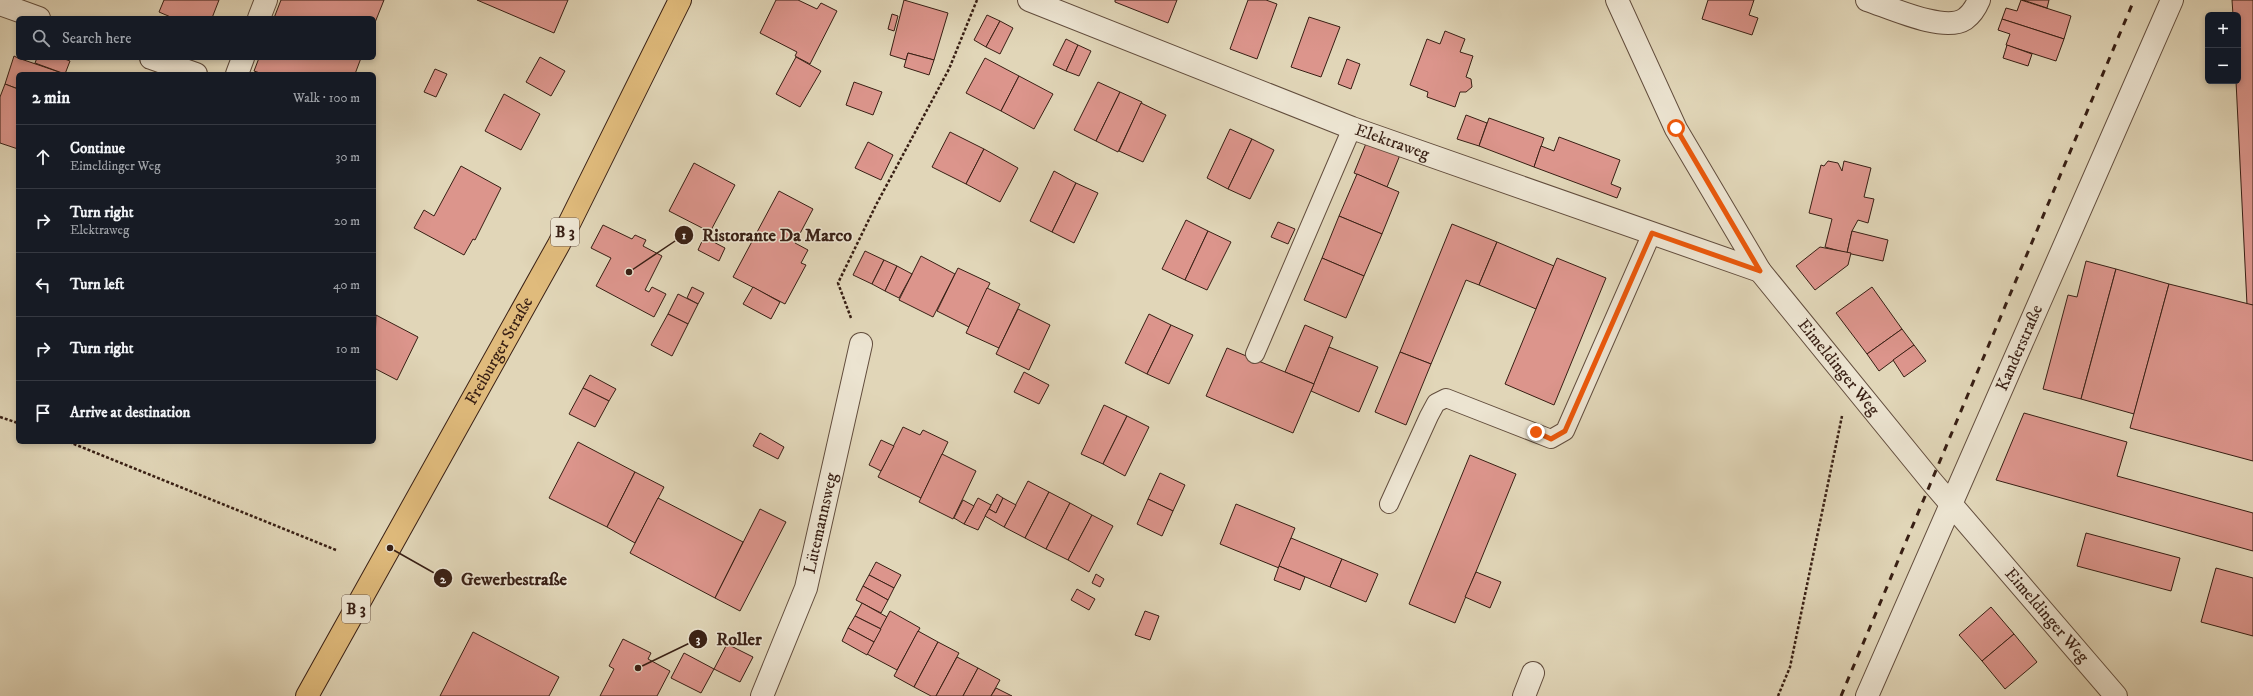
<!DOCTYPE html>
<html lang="en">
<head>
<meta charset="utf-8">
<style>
  body { margin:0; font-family:"IM FELL DW Pica",serif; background:#242831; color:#f1f3f6 }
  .controls { position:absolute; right:12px; top:12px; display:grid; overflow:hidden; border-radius:6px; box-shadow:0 2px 6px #0003 }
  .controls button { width:36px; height:36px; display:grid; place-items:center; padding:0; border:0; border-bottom:1px solid #363941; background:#171b24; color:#f1f3f6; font:20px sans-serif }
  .stop { position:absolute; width:12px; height:12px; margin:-9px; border:3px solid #ea580c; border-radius:50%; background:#fff }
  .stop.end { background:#ea580c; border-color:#fff; box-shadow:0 1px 4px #0008 }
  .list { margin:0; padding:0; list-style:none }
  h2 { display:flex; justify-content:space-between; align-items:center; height:52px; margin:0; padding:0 16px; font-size:17px }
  h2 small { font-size:13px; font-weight:400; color:#9ea1a6 }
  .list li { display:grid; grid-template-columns:26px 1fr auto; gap:12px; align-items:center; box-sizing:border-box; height:64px; padding:0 16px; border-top:1px solid #363941 }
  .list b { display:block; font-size:15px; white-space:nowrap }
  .list p { margin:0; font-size:13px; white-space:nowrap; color:#9ea1a6 }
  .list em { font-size:13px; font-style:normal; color:#9ea1a6 }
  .icon { flex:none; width:22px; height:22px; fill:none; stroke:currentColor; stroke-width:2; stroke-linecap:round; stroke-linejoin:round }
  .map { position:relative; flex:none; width:2253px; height:696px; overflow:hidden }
  .search { position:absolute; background:#171b24; box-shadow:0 2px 6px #0003; left:16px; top:16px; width:360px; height:44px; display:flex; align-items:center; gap:10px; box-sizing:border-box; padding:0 14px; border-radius:6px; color:#9ea1a6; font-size:15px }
  .panel { position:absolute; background:#171b24; box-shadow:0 2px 6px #0003; left:16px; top:72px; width:360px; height:372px; border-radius:6px }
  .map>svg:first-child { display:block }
  .building { fill:#dc958c; stroke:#381f14 }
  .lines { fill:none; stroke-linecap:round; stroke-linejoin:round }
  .service-casing { stroke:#624d3d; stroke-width:20 }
  .minor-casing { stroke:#624d3d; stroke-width:24 }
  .primary-casing { stroke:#381f14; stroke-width:24 }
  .path { stroke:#381f14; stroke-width:2.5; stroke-dasharray:3 2; stroke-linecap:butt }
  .service { stroke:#ece4d1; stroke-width:18 }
  .minor { stroke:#ece4d1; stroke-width:22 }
  .primary { stroke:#e0bb7c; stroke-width:22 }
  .rail { stroke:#381f14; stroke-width:3; stroke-dasharray:7 7; stroke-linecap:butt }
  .route { stroke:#ea580c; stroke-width:5 }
  .labels { text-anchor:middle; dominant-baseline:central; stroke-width:3; stroke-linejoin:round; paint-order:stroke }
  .shield { fill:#ece4d1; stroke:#6e5a4d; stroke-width:1 }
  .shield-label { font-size:16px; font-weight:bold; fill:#381f14 }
  .street-label { font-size:17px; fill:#381f14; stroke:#ece4d1 }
  .leader { fill:none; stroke:#381f14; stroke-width:1.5 }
  .callout-dot { fill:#381f14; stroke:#ece4d1; stroke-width:1.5 }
  .mark-label { font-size:12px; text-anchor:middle; font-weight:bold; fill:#fff }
  .callout-label { font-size:18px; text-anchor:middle; font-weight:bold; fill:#381f14; stroke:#ece4d1; stroke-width:3; stroke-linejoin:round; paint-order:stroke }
</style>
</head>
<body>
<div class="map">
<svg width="2253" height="696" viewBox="0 0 2253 696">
  <rect width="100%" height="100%" fill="#e1d6b8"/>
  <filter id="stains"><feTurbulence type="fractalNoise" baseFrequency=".005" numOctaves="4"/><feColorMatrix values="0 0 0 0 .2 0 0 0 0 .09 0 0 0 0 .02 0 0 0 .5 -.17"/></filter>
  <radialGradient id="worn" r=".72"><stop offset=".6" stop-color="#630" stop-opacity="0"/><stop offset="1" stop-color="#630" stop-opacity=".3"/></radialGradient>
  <g class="building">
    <polygon points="164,0 219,0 212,18 173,18 159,12"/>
    <polygon points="281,0 384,0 374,25 374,18 274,18"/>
    <polygon points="477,0 568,0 554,33"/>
    <polygon points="776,0 798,0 817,9 821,3 837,11 810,64 795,56 797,52 760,33"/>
    <polygon points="904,0 948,13 934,60 908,53 906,60 890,55"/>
    <polygon points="1115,0 1177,0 1168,23 1115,2"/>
    <polygon points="1248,0 1266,0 1277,4 1257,59 1230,49"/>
    <polygon points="1708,0 1754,0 1749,15 1758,18 1752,35 1702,19"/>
    <polygon points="2021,0 2071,16 2064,39 2002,19 2006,8 2017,11"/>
    <polygon points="2023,0 2049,0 2047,8"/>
    <polygon points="2232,0 2253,0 2253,305 2247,305 2236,81 2238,81 2238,15 2233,15"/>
    <polygon points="892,14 898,16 894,31 888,29"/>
    <polygon points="987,15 1000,21 986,47 974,40"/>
    <polygon points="1309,17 1340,27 1321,77 1291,67"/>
    <polygon points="2002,19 2064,39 2056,61 2006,45 2010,34 1998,30"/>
    <polygon points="1000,21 1013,28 1000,54 986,47"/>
    <polygon points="1445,31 1465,39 1460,52 1473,56 1466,77 1471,79 1472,87 1466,92 1460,92 1455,107 1427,97 1428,92 1410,85 1427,39 1440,44"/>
    <polygon points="1066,39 1078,45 1066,71 1053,65"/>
    <polygon points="1078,45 1091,51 1079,76 1066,71"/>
    <polygon points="2007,45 2032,54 2028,66 2003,58"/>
    <polygon points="908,53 934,60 929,75 904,67"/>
    <polygon points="14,56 18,58 65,74 18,74 18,89 5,84"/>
    <polygon points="540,57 565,71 551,96 526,82"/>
    <polygon points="796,57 821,71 800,107 776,94"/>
    <polygon points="37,58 62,58 70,61 65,74 35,63"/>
    <polygon points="259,58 361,58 355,74 263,74 254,71"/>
    <polygon points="985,58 1019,76 1001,111 966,93"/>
    <polygon points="1347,59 1360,64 1351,89 1338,84"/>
    <polygon points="435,69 447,74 436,97 424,92"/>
    <polygon points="1019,76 1053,94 1034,129 1001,111"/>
    <polygon points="854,82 882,92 873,115 846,105"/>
    <polygon points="1098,82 1120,92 1096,141 1074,130"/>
    <polygon points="5,84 18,89 18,149 0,143 0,97"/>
    <polygon points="1120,92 1142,102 1118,152 1096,141"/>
    <polygon points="504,94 540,114 521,150 485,131"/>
    <polygon points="1141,103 1166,115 1143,162 1119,151"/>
    <polygon points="1466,115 1487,123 1479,146 1457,139"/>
    <polygon points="1489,118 1544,138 1534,167 1479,146"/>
    <polygon points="1230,129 1252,139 1228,189 1207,178"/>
    <polygon points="950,132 984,149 966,184 932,167"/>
    <polygon points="1559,137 1620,160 1611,184 1621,188 1617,198 1534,167 1541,146 1554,151"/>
    <polygon points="1252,139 1274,150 1250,199 1228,189"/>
    <polygon points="1367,141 1400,155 1387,187 1354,173"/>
    <polygon points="868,142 893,155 881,180 855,168"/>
    <polygon points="984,149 1018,168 1000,202 966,184"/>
    <polygon points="1828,161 1838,163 1842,171 1844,161 1871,168 1864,197 1874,199 1868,223 1858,220 1852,231 1847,253 1825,247 1832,219 1809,213 1821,165 1824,166"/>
    <polygon points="694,163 735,185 710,232 669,211"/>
    <polygon points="461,166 501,188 475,240 473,239 464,255 414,228 424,210 434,216"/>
    <polygon points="1054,171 1076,183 1052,232 1030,221"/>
    <polygon points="1357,174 1399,192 1382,234 1339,216"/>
    <polygon points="1076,183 1098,193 1074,243 1052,232"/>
    <polygon points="779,191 813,209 795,243 808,250 801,263 806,265 785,304 733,277"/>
    <polygon points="1339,216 1382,234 1364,276 1322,258"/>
    <polygon points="1186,220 1208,231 1185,280 1162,269"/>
    <polygon points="1278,222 1295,229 1288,244 1271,237"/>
    <polygon points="1452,224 1497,242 1479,285 1466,280 1431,364 1400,352"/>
    <polygon points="603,225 632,239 635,235 646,240 643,246 662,256 645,290 649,292 652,287 666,294 654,317 596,286 611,258 591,248"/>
    <polygon points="1208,231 1231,242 1207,290 1185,280"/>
    <polygon points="1852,231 1888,240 1883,261 1847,253"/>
    <polygon points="704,237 725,248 719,261 698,250"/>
    <polygon points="1497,242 1554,266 1536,309 1479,285"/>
    <polygon points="1820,247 1851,253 1848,265 1815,290 1796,266"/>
    <polygon points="865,251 884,260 872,284 853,275"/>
    <polygon points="921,256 955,274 933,317 899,300"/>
    <polygon points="1322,258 1364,276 1346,318 1304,300"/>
    <polygon points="1557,258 1606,278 1554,405 1505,384"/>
    <polygon points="884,260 897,266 885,291 872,284"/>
    <polygon points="2086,261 2116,269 2081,399 2043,389 2068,295 2077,297"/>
    <polygon points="897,266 912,274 899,298 885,291"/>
    <polygon points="958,268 990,283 969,327 937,311"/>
    <polygon points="2116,269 2169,284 2134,414 2081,399"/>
    <polygon points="2169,284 2253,305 2253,461 2130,428"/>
    <polygon points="692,287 704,293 698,304 687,298"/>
    <polygon points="753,287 780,302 771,319 743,304"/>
    <polygon points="1872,287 1902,329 1867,354 1836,313"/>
    <polygon points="987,288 1020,304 999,348 966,333"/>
    <polygon points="678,294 698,304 688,324 668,314"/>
    <polygon points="1018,309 1050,325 1029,370 996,354"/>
    <polygon points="668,314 688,324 672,356 651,345"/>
    <polygon points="1149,314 1171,325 1147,374 1125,363"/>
    <polygon points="376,315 418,337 397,380 374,368"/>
    <polygon points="1171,325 1193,335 1169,384 1147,374"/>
    <polygon points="1305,325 1333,337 1314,384 1285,372"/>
    <polygon points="1902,329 1914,345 1879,371 1867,354"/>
    <polygon points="1914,345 1926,361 1904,377 1893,360"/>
    <polygon points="1329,347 1378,367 1359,412 1311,391"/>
    <polygon points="1227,348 1314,384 1293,433 1206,396"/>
    <polygon points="1400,352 1431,364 1406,425 1375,412"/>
    <polygon points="1024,372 1049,385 1039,404 1014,392"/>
    <polygon points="590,375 616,389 609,401 583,388"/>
    <polygon points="583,388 609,401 595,427 569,414"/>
    <polygon points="1104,405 1127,416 1103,464 1081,454"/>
    <polygon points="2024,413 2127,442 2117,476 2253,513 2253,551 1996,480"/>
    <polygon points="1127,416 1149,427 1125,476 1103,464"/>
    <polygon points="903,427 920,435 923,430 948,442 921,498 878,477"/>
    <polygon points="760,433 784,447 778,459 753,446"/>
    <polygon points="881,440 894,446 881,471 869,465"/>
    <polygon points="578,442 635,472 607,527 549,498"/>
    <polygon points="942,454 976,471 953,519 919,502"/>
    <polygon points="1470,455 1516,474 1455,623 1409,604"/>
    <polygon points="635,472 664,487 635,543 607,527"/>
    <polygon points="1160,473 1185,485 1173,511 1148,499"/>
    <polygon points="1028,481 1049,492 1025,538 1004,527"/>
    <polygon points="1049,492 1070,503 1046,549 1025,538"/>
    <polygon points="997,494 1003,498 996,513 989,509"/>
    <polygon points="658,498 743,542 715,598 630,553"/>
    <polygon points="978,498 991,505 978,530 964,524"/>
    <polygon points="1003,498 1016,505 1004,527 985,516 989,509 996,513"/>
    <polygon points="1148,499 1173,511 1162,536 1137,524"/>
    <polygon points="963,500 974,506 964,524 954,518"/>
    <polygon points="1070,503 1092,515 1068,560 1046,549"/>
    <polygon points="1236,504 1295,528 1279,568 1220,544"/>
    <polygon points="760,509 786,522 740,611 715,598"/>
    <polygon points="1092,515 1113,526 1089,572 1068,560"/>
    <polygon points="2086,533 2180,558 2171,591 2077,566"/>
    <polygon points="1291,538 1342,559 1330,587 1279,566"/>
    <polygon points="1342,559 1378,574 1366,602 1330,587"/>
    <polygon points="876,562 901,575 894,588 869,575"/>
    <polygon points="1279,566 1305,577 1300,590 1274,580"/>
    <polygon points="2216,568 2253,578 2253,636 2201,622"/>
    <polygon points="1476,572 1501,582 1490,608 1465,597"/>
    <polygon points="1096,574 1104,579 1100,587 1092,583"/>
    <polygon points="869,575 894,588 888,600 863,586"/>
    <polygon points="863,586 888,600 881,613 856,600"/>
    <polygon points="1077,589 1095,599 1089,610 1071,600"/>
    <polygon points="862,603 887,617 881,629 855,616"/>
    <polygon points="1991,607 2014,634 1982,661 1959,635"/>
    <polygon points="890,611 920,628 897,670 867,654"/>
    <polygon points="1145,611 1159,616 1150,640 1135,635"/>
    <polygon points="855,616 881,629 874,642 848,628"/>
    <polygon points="848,628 874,642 867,655 842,641"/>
    <polygon points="918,631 938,642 914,687 894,676"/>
    <polygon points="473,632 559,677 549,696 440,696"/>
    <polygon points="2014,634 2037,662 2005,689 1982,661"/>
    <polygon points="623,639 651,653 648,659 670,671 657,696 600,696 614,669 609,666"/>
    <polygon points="938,642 959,653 936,696 931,696 914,687"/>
    <polygon points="727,644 753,657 740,682 714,669"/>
    <polygon points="684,653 714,669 701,693 671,678"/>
    <polygon points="957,657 978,668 963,696 936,696"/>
    <polygon points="978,668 1000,680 991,696 963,696"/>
    <polygon points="996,688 1012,696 991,696"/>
  </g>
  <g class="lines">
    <g class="service-casing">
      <g id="service">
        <polyline points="1255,354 1352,128"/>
        <polyline points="1389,504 1429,416 1436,403 1446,398 1551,439 1565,431 1652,233"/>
      </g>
    </g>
    <g class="minor-casing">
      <g id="minor">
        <path id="s1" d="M1029,0l323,128 408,143"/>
        <path id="s2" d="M1617,0l59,129 84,142 172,211 184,214"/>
        <path d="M1867,0c22,7 77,33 98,19 7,-5 11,-12 14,-19"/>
        <polyline points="0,4 39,18"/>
        <polyline points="259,18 266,0"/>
        <polyline points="151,58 196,74"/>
        <polyline points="237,74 243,58"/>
        <path id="s3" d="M762,696l44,-108 55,-244"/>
        <polyline points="1524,696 1533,673"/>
        <path id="s4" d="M1867,696l305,-696"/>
      </g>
    </g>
    <g class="primary-casing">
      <g id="primary">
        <path id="s5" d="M307,696l252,-452 121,-244"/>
      </g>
    </g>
    <g class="path">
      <polyline points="851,318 838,283 876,205 949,69 977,0"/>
      <polyline points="0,417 18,423"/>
      <polyline points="69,442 336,550"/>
      <polyline points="1778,696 1790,667 1842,416"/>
    </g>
    <use href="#service" class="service"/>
    <use href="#minor" class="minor"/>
    <use href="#primary" class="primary"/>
    <polyline class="rail" points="1841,696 2134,0"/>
  </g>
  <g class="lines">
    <polyline class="route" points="1536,432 1551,439 1565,431 1652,233 1760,271 1676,128"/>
  </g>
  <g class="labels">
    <g class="shield">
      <rect x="551" y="218" width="28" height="28" rx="3"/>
      <rect x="342" y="595" width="28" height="28" rx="3"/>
    </g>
    <g class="shield-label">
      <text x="565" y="232">B 3</text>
      <text x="356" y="609">B 3</text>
    </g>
    <g class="street-label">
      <text stroke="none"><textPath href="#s1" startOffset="390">Elektraweg</textPath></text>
      <text stroke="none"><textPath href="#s4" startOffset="380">Kanderstraße</textPath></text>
      <text stroke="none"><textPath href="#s5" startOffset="395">Freiburger Straße</textPath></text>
      <text stroke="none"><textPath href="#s2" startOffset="431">Eimeldinger Weg</textPath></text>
      <text stroke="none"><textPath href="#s3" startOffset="183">Lütemannsweg</textPath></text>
      <text stroke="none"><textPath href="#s2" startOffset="755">Eimeldinger Weg</textPath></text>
    </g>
  </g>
  <path class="leader" d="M629 272L684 235M390 548L443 578M638 668L698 639"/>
  <g class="callout-dot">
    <circle cx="629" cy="272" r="4"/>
    <circle cx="390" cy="548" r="4"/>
    <circle cx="638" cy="668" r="4"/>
    <circle cx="684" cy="235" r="10"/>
    <circle cx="443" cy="578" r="10"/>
    <circle cx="698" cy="639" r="10"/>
  </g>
  <g class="mark-label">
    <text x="684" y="239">1</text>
    <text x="443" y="583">2</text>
    <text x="698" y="643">3</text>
  </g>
  <g class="callout-label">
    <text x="777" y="241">Ristorante Da Marco</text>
    <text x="514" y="585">Gewerbestraße</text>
    <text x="739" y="645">Roller</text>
  </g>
  <rect width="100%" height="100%" filter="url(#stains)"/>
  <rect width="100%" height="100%" fill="url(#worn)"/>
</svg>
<div class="controls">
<button>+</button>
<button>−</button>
</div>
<div class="stop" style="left:1676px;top:128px"></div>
<div class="stop end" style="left:1536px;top:432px"></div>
<div class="search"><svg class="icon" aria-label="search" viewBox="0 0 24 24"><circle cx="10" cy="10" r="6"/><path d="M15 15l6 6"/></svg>Search here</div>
<section class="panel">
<h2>2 min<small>Walk · 100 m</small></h2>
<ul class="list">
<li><svg class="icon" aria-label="ahead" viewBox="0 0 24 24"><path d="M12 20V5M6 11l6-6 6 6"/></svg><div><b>Continue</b><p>Eimeldinger Weg</p></div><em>30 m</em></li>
<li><svg class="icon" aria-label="right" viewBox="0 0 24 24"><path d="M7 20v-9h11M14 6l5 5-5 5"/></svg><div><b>Turn right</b><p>Elektraweg</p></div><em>20 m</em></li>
<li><svg class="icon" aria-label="left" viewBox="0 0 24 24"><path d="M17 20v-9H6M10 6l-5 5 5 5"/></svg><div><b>Turn left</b></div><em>40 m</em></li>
<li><svg class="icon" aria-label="right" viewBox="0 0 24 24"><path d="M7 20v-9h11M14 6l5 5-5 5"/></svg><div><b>Turn right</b></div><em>10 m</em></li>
<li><svg class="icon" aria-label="arrive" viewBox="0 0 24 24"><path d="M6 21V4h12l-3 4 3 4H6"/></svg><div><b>Arrive at destination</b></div></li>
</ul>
</section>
</div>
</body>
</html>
